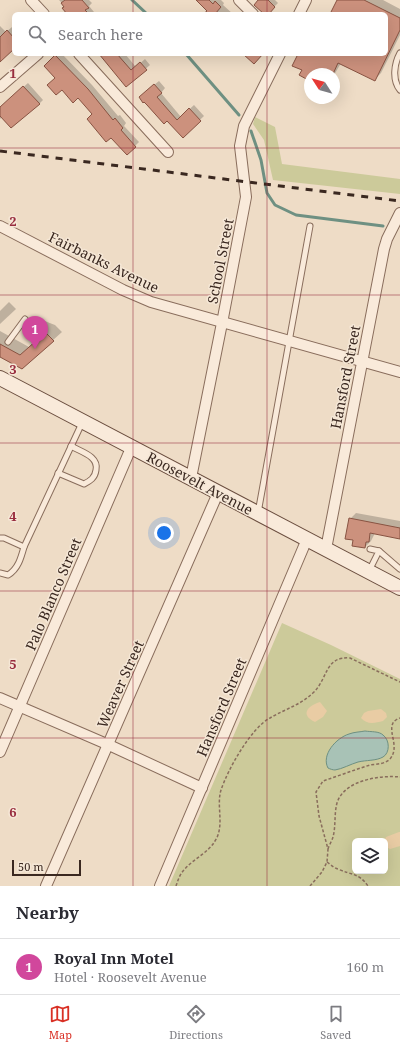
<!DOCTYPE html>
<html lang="en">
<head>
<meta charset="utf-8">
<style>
  body { margin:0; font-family:"Noto Serif",serif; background:#f2f2f3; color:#2b2b33 }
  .controls { position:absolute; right:12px; bottom:12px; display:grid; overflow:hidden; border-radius:6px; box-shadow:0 4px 16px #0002 }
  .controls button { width:36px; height:36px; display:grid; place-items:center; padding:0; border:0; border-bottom:1px solid #e1e1e2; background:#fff; color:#2b2b33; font:20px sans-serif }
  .compass { position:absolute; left:304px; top:68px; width:36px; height:36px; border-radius:50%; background:#fff; box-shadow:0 4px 16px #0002; rotate:306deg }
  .scale { position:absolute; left:12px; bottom:10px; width:69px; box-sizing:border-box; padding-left:4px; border:2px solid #3a2820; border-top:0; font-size:11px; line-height:14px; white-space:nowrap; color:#3a2820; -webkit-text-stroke:3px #f5e7d6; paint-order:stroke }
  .you { position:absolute; left:164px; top:533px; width:14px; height:14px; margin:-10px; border:3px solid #fff; border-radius:50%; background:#1a73e8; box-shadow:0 0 0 6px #1a73e833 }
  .badge { display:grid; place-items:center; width:26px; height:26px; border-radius:50%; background:#d93025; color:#fff; font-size:13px; font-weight:700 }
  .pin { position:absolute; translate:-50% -33px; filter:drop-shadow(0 1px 2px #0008) }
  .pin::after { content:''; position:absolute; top:21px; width:14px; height:12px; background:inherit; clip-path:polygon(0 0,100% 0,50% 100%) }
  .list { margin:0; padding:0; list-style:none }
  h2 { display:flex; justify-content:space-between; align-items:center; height:52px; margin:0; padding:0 16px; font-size:17px }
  h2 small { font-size:13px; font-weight:400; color:#7c7c81 }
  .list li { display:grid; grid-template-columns:26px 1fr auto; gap:12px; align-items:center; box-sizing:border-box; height:56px; padding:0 16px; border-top:1px solid #e1e1e2 }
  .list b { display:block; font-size:15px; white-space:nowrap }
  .list p { margin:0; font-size:13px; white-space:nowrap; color:#7c7c81 }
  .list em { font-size:13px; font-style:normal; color:#7c7c81 }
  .icon { flex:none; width:22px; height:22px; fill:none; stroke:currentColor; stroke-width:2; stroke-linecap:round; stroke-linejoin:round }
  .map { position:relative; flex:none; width:400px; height:886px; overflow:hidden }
  .search { position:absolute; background:#fff; box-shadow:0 4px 16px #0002; left:12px; right:12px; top:12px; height:44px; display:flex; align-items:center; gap:10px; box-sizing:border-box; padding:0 14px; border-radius:6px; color:#7c7c81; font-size:15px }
  .sheet { height:108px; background:#fff }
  nav { display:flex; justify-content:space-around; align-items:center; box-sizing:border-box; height:56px; border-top:1px solid #e1e1e2; background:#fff; font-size:11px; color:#7c7c81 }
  nav a { display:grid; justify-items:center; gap:2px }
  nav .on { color:#d93025 }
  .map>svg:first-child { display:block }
  .green { fill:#ccca9a; fill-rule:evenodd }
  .sand { fill:#e9cca4 }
  .water { fill:#a8c2b6; stroke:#6e9082 }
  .shadow { fill:#0003 }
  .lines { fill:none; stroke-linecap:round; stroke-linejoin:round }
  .stream { stroke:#6e9082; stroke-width:3 }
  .building { fill:#cc917d; stroke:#885342 }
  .service-casing { stroke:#896d5c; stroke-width:7 }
  .minor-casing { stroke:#896d5c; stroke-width:12 }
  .secondary-casing { stroke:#6b4e3f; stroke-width:16 }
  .path { stroke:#896d5c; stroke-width:1.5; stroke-dasharray:3 2; stroke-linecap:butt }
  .service { stroke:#f9eada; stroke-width:5 }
  .minor { stroke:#f9eada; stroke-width:10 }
  .secondary { stroke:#f9eada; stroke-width:14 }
  .rail { stroke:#3a2820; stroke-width:3; stroke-dasharray:7 7; stroke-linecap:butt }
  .grid { fill:none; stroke:#982d3f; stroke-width:1; stroke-opacity:0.55 }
  .labels { text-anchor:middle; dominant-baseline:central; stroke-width:3; stroke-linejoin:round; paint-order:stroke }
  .street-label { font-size:14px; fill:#3a2820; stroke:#f5e7d6 }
  .grid-label { font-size:13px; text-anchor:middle; font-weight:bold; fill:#982d3f; stroke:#f5e7d6; stroke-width:3; stroke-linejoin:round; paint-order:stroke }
</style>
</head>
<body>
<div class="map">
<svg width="400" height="886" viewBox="0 0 400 886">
  <rect width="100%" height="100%" fill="#eedcc6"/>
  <g class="green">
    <polygon points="255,117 275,127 282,164 400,179 400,194 273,180 264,140 253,124"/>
    <path d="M282,623l49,22 69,34v207h-231zM355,841h30v30h-30z"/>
  </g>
  <g class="sand">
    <path d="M320,702l7,9 -4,6 -8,5c-15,-7 -8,-16 5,-20z"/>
    <path d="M381,709l5,4 1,4 -4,4c-8,2 -16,4 -22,-3l3,-5 4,-2z"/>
    <polygon points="399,832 400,832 400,846 390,849 385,846 385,841 384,841 386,837"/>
  </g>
  <path class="water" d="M365,731c6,1 14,0 18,4 7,5 7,18 0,22 -7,4 -17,3 -25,5 -7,2 -16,7 -23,8 -2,0 -5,-1 -7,-2 -7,-13 8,-30 21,-34 5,-2 11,-2 16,-3z"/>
  <g class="shadow">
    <polygon points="59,0 89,0 92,3 89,6 94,12 92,14 68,14 65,6"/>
    <polygon points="197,0 221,0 224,3 223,5 233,14 205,14 208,11"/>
    <polygon points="259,0 275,0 278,3 267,14 265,14"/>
    <polygon points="338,0 383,0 400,9 400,35 381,73 374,80 341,63 334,75 310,74 310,79 303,70 299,54 386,54 386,14 331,14"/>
    <polygon points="0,26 6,32 12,27 14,29 14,48 0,61"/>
    <polygon points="58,54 62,54 92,85 118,116 120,115 126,123 124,126 139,142 135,146 94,114 78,97 56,78 45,66"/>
    <polygon points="100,54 125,54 136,67 145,59 150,65 126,86"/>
    <polygon points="159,81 165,88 161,93 181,117 194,105 204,116 183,136 144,93"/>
    <polygon points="28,83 43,100 39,104 2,117 0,119 0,108"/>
    <polygon points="9,302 16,309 0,324 0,311"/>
    <polygon points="42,320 55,325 62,332 22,368 0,356 0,331 29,347 38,339 33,328"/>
    <polygon points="356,513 400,521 400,538 375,533 371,541 365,547 354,539 350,519"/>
  </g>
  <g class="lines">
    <g class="stream">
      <polyline points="132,0 147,14"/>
      <polyline points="186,54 239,115"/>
      <polyline points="251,131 261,160 267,193 275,205 296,215 383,226"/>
    </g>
  </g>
  <g class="building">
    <polygon points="65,0 82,0 89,8 85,10 89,14 67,14 62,8 64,7 61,3"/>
    <polygon points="196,0 209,0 213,4 215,1 221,7 215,14 203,14 207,11"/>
    <polygon points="258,0 268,0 275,7 269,14 264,14 254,5"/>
    <polygon points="337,0 364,0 400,18 400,30 375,81 338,63 333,74 310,74 310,81 299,75 302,70 292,66 298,54 386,54 386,14 330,14"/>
    <polygon points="7,30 14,38 14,49 0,62 0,37"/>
    <polygon points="99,54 117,54 131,70 140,62 147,70 126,87"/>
    <polygon points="243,54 263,54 254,64"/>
    <polygon points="55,55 88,89 113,120 115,118 123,128 121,130 136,147 127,155 111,138 106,142 87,119 92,114 78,98 73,103 62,90 56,95 47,85 55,78 44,66"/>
    <polygon points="154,84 162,93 157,97 177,120 189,108 201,121 183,138 167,121 164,124 147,105 144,102 143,103 139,97"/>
    <polygon points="23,86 40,104 11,128 0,116 0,107"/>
    <polygon points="33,327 46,333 54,341 22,369 0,357 0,344 20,355 37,340 28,336"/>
    <polygon points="349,518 400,528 400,539 370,533 369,542 366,542 365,548 352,546 353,540 345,539"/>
  </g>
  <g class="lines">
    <g class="service-casing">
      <g id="service">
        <path d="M400,53c-6,11 -8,27 0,37"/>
        <polyline points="8,342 25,319"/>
        <path d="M58,473l26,11c6,-3 11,-6 12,-14 3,-14 -15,-18 -25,-24"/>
        <polyline points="258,513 310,226"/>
        <polyline points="0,538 4,538 24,547"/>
        <polyline points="379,551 400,569"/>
        <polyline points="369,571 379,551 370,549"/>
        <path d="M0,573l8,2c10,-6 13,-17 16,-28l58,-124"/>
      </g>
    </g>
    <g class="minor-casing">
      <g id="minor">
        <polyline points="31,0 44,14"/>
        <polyline points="239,0 253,14"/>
        <polyline points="299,14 306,0"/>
        <polyline points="79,54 168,152"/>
        <polyline points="0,87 38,54"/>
        <polyline points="0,226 123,290 151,302 400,372"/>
        <polyline points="191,478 222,323 246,197 240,146 244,126 280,54"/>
        <polyline points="326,549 384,249 387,239 400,213"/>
        <polyline points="0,698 109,745 202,788"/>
        <polyline points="0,752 131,448"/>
        <polyline points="46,886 218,493"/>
        <polyline points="160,886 307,539"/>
      </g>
    </g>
    <g class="secondary-casing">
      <polyline id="secondary" points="0,378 400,588"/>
    </g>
    <g class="path">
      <path d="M328,849c1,-4 4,-8 5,-12 3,-11 1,-23 4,-34 7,-23 43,-28 63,-26"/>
      <path d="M327,862c4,3 7,6 11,7 13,6 21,4 30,17"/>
      <path d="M176,886c2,-6 4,-12 8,-16 9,-11 24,-17 31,-29 10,-15 1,-35 6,-51 7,-21 30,-62 49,-72 15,-9 31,-13 44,-26 14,-14 11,-36 36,-34l50,24"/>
      <path d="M310,886l12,-14 5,-10 1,-13 -9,-33 -3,-24 7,-11c15,-5 31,-11 47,-16 7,-1 15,-1 20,-6 10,-12 -2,-26 3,-36 1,-2 4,-4 7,-5"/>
    </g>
    <use href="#service" class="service"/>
    <use href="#minor" class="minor"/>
    <use href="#secondary" class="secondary"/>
    <polyline class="rail" points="0,151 400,201"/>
  </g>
  <path class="grid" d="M133,0v14M267,0v14M133,54v832M267,54v832M0,148h400M0,295h400M0,443h400M0,591h400M0,738h400"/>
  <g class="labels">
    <g class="street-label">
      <text transform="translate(220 261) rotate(-79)">School Street</text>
      <text transform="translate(104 262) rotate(26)">Fairbanks Avenue</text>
      <text transform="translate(345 377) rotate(-79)">Hansford Street</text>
      <text transform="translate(200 483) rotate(28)">Roosevelt Avenue</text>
      <text transform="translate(53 594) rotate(-67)">Palo Blanco Street</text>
      <text transform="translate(120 684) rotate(-66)">Weaver Street</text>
      <text transform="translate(221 707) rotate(-67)">Hansford Street</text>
    </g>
  </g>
  <g class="grid-label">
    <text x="13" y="78">1</text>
    <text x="13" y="226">2</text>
    <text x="13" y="374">3</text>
    <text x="13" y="521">4</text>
    <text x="13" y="669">5</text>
    <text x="13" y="817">6</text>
  </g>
</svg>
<div class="controls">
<button><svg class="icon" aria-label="layers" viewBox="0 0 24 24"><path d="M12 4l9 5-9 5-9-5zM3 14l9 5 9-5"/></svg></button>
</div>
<svg class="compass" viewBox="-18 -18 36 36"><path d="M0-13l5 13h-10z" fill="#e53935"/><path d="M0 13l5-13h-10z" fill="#7c7c81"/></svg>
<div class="scale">50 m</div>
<div class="you"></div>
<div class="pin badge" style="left:35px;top:349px;background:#d1479c">1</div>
<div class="search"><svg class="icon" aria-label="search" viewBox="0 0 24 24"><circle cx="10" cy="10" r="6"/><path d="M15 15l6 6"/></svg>Search here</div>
</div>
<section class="sheet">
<h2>Nearby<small></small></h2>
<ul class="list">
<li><span class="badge" style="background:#d1479c">1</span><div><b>Royal Inn Motel</b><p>Hotel · Roosevelt Avenue</p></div><em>160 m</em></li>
</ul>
</section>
<nav>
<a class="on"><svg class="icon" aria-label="map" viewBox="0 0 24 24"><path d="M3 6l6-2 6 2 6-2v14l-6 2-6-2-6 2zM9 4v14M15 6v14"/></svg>Map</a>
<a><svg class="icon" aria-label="directions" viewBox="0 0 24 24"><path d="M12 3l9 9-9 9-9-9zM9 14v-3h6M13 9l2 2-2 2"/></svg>Directions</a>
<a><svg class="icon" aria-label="saved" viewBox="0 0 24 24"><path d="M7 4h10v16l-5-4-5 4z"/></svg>Saved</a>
</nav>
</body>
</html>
